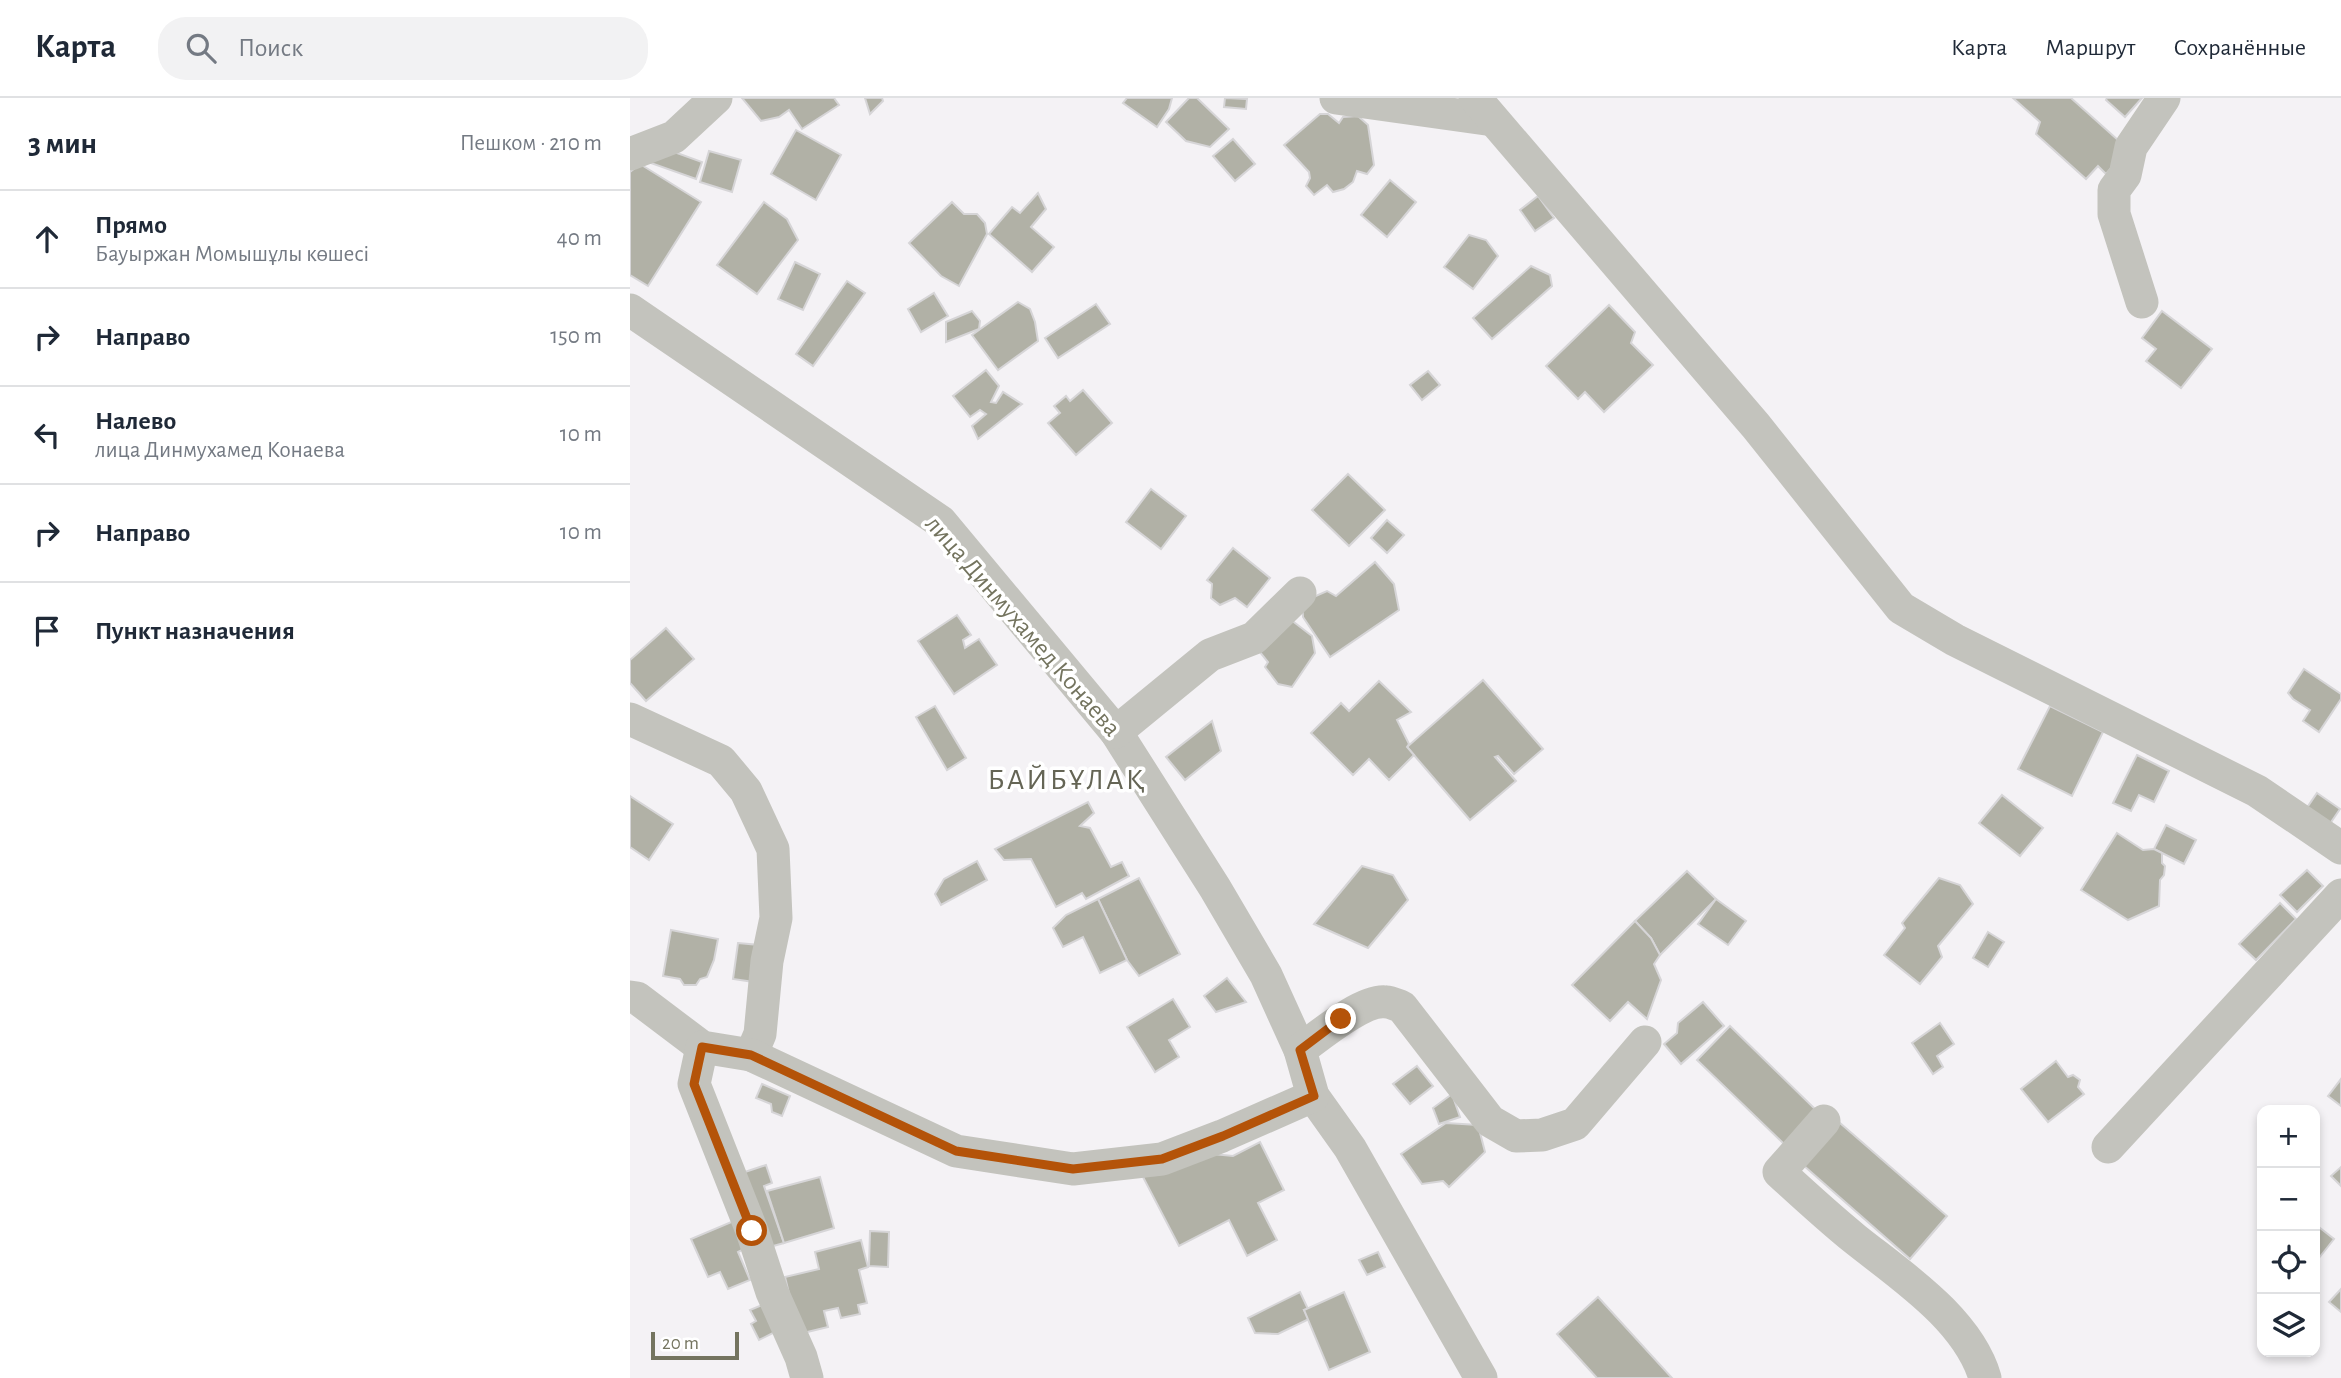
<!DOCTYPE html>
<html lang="ru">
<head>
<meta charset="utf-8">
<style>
  body { margin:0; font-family:"Alegreya Sans",sans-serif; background:#f2f2f3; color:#1f2937 }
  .controls { position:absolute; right:21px; bottom:21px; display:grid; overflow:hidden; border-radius:14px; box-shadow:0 4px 10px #0003 }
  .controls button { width:63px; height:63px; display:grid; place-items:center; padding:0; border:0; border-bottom:2px solid #e0e1e3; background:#fff; color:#1f2937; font:35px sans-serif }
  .scale { position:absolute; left:21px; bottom:18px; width:88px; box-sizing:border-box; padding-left:7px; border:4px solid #74745f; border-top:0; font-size:19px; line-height:24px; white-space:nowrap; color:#74745f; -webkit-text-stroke:5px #fff; paint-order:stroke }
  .stop { position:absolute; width:21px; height:21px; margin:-16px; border:5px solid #b45309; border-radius:50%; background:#fff }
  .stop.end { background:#b45309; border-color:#fff; box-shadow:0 2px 7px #0008 }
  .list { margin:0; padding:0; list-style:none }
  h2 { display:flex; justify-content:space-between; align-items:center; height:91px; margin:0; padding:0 28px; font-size:30px }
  h2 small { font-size:23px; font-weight:400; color:#747a83 }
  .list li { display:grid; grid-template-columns:46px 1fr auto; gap:21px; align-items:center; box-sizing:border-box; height:98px; padding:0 28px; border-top:2px solid #e0e1e3 }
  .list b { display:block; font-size:26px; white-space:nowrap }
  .list p { margin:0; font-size:23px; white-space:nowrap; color:#747a83 }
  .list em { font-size:23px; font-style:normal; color:#747a83 }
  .icon { flex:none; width:38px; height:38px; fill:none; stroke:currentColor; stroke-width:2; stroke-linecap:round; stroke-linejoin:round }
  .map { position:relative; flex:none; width:1711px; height:1280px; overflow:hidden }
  header { display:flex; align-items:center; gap:42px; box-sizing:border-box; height:98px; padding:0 35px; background:#fff; border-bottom:2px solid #e0e1e3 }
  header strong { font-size:33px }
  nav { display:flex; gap:38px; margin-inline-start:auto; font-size:24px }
  .search { width:490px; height:63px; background:#f2f2f3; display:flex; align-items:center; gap:18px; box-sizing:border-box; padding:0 24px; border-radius:28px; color:#747a83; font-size:26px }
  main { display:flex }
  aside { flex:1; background:#fff }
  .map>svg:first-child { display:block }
  .building { fill:#b1b1a6; stroke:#d6d5d7; stroke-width:2 }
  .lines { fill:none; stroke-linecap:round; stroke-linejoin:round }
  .minor { stroke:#c3c3bd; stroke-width:33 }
  .route { stroke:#b45309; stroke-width:9 }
  .labels { text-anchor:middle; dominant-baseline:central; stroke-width:7; stroke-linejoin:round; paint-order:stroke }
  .street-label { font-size:26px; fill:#74745f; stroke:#fff }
  .quarter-label { font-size:30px; letter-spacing:2px; fill:#656555; stroke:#fff }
</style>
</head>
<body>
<header>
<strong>Карта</strong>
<div class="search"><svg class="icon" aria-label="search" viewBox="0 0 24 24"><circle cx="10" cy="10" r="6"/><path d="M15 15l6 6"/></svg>Поиск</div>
<nav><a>Карта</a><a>Маршрут</a><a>Сохранённые</a></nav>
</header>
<main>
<aside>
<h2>3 мин<small>Пешком · 210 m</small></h2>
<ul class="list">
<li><svg class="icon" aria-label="ahead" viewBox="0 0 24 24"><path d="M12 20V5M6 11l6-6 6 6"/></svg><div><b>Прямо</b><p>Бауыржан Момышұлы көшесі</p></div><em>40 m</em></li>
<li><svg class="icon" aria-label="right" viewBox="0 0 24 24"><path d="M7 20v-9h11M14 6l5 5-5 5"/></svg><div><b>Направо</b></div><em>150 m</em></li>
<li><svg class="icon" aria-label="left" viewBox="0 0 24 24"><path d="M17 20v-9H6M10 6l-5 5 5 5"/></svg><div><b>Налево</b><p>лица Динмухамед Конаева</p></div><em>10 m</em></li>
<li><svg class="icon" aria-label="right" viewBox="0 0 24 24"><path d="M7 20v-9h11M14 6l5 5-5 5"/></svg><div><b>Направо</b></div><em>10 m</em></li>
<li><svg class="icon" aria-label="arrive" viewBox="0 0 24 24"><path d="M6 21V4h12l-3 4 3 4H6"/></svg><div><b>Пункт назначения</b></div></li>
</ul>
</aside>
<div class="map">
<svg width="1711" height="1280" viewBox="0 0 1711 1280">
  <rect width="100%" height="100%" fill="#f4f2f5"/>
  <g class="building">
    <polygon points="112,0 204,0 209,7 172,31 159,12 149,19 131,23"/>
    <polygon points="235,0 252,0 253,3 240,16"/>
    <polygon points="497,0 542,0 539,11 527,29 493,5"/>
    <polygon points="559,0 567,0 599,31 580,49 556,43 536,24"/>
    <polygon points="595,0 617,1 616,11 594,9"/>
    <polygon points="1383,0 1441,0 1498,51 1476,76 1468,68 1456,81 1406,36 1410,24"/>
    <polygon points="1477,0 1512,0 1495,19 1476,2"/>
    <polygon points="690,16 698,16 709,25 713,19 728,18 738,27 744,67 737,76 727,73 723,84 714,91 703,94 697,87 684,97 676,88 680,80 679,74 654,47"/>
    <polygon points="166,32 211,57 186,102 141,76"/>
    <polygon points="603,41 625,66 605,83 583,58"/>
    <polygon points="36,51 72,64 66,81 18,64"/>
    <polygon points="79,53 111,62 102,94 70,84"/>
    <polygon points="10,66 71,104 18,188 0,177 0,74"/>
    <polygon points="760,82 786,104 757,139 731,117"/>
    <polygon points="408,95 416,111 401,129 424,149 402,174 359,136 382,109 390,115"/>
    <polygon points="908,98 924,120 905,133 890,112"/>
    <polygon points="134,104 157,121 168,142 127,196 87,167"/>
    <polygon points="322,104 334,116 347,116 355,125 357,136 329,188 311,178 279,145"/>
    <polygon points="839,137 856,142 868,158 843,191 814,169"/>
    <polygon points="165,164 190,176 173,212 148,201"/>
    <polygon points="901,168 920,177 922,188 862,241 843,220"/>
    <polygon points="217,183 235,195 183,268 166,256"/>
    <polygon points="304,195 318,218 291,234 278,211"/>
    <polygon points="388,204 400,211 405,224 408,243 368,272 342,237"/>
    <polygon points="466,206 480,226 428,260 415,240"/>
    <polygon points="979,207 1005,234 1001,245 1023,267 974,314 955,294 948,301 916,268"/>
    <polygon points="342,213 350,223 349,231 316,244 316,224"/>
    <polygon points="1532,213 1582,251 1551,290 1516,263 1526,251 1512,240"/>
    <polygon points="356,272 369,288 361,304 366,305 373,294 392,306 348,341 342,328 356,316 350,312 340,319 323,298"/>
    <polygon points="798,273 810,287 792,302 780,287"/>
    <polygon points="453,292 482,325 446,357 418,325 430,315 424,308 436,298 440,303"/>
    <polygon points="718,376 755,412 719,448 682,412"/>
    <polygon points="521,391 556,418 531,451 496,424"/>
    <polygon points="757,422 774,437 757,455 741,440"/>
    <polygon points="603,450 640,480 617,509 605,500 590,507 581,500 582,486 577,482"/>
    <polygon points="745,464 764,486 769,512 700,559 673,519 672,504 697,493 706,498"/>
    <polygon points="327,517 341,537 333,542 335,550 349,541 367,567 324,596 288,543"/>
    <polygon points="656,518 682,538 685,555 662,589 648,586 635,569 638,564 629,553"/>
    <polygon points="36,530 64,561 16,603 0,585 0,562"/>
    <polygon points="1674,571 1711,596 1711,601 1689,634 1673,623 1680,612 1663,601 1658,595"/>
    <polygon points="853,582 913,651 884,676 868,658 865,659 886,683 840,722 777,649"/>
    <polygon points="749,583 781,614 767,622 779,646 777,649 784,657 759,682 739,661 723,677 681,635 711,605 719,613"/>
    <polygon points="305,608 336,660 317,672 286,619"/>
    <polygon points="1420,608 1473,634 1442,698 1388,671"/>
    <polygon points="582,623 591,653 555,682 536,659"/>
    <polygon points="1507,657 1539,673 1524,704 1509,697 1501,713 1483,705"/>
    <polygon points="1687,695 1710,711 1695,733 1672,717"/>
    <polygon points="1372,697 1413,730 1390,758 1349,725"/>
    <polygon points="0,698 43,726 19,762 0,749"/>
    <polygon points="458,704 464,715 450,728 460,730 481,769 492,764 499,778 456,801 452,795 426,809 401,761 374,762 365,751"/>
    <polygon points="1536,727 1566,742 1554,766 1524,751"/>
    <polygon points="1487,735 1513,752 1524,751 1532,755 1532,765 1535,768 1534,777 1530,782 1529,808 1498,822 1451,792"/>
    <polygon points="347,763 357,782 311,807 305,796 314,781"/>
    <polygon points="732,768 763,777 778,802 738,850 684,826"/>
    <polygon points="1677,772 1693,788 1667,814 1650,797"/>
    <polygon points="1057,773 1086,801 1030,857 1021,840 1005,823"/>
    <polygon points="509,780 550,856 509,878 497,862 468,801"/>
    <polygon points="1309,780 1330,787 1343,806 1308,848 1312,859 1290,886 1254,857 1275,830 1272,825"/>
    <polygon points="468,801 497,862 470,875 453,839 433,849 423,830 436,817"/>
    <polygon points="1086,801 1116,823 1098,847 1068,826"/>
    <polygon points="1650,805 1666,821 1626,862 1609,846"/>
    <polygon points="1005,823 1021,840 1030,857 1024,866 1031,882 1017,921 998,904 980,923 942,887"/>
    <polygon points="41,832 88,841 84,862 77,879 70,881 66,887 54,887 50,881 33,878"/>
    <polygon points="1358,834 1374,844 1358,869 1343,860"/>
    <polygon points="108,845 129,847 124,884 103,881"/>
    <polygon points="597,880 616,904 586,914 574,898"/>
    <polygon points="543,901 560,929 539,942 549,959 525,974 497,929"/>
    <polygon points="1073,904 1094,928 1051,966 1034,946 1047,935 1048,925"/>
    <polygon points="1310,925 1324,946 1307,958 1313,969 1303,976 1282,945"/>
    <polygon points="1100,928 1186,1012 1154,1046 1067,962"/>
    <polygon points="1426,963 1438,979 1443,977 1450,982 1448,989 1454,996 1418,1024 1391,991"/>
    <polygon points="787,968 803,988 780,1006 763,986"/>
    <polygon points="1711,981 1711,1008 1698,998"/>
    <polygon points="132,986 160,998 152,1018 142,1014 141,1006 126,1000"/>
    <polygon points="822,996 830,1019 809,1026 803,1010"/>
    <polygon points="816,1025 848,1027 855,1054 819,1089 813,1083 792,1086 771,1056"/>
    <polygon points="1210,1025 1317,1118 1280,1161 1173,1067"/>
    <polygon points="630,1044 654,1092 628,1105 647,1142 617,1158 599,1122 549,1148 513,1079 562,1054 603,1058"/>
    <polygon points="136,1067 142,1085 134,1088 154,1145 136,1150 112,1075"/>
    <polygon points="1711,1069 1711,1088 1701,1078"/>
    <polygon points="190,1079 204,1130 154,1145 137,1093"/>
    <polygon points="106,1122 118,1149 108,1154 120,1182 98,1191 90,1174 78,1179 61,1141"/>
    <polygon points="1685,1126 1704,1141 1685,1165"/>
    <polygon points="240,1133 259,1134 258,1169 239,1168"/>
    <polygon points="231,1142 238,1169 229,1172 237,1205 228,1207 230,1216 211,1220 208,1210 194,1213 198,1229 169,1236 155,1179 189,1171 185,1154"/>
    <polygon points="748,1154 755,1169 737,1177 729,1162"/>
    <polygon points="1711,1191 1711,1214 1699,1204"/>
    <polygon points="670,1194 678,1211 674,1212 679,1221 648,1236 625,1235 618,1220"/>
    <polygon points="714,1194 740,1254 699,1272 674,1212"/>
    <polygon points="968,1199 1042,1280 967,1280 927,1236"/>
    <polygon points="132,1207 145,1234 129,1242 121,1226 126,1223 120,1212"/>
  </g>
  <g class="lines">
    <g class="minor">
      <polyline points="706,0 863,22"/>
      <polyline points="845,0 1126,328 1271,510 1325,542 1627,693 1711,750"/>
      <polyline points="0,56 44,39 86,0"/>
      <polyline points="1512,204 1484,116 1484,92 1495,77 1501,49 1534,0"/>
      <polyline points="0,212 311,424 486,634 585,790 636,877 670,952 683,998 720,1050 851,1280"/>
      <polyline points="0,621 91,663 116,693 143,751 146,820 137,863 130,936 121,957"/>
      <polyline points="486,634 580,557 624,540 670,495"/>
      <polyline points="0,899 7,900 72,949 121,957 326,1053 443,1071 532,1061 592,1038 683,998"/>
      <polyline points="72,949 64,986 122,1133 142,1194 171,1259 177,1280"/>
      <path d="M670,952c19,-14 63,-51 86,-48 5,0 11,3 16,5l88,114 26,15 26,-1 33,-11 70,-82"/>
      <path d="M1194,1023l-45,51c25,23 50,46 76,67 45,36 113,80 130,139"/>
      <polyline points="1478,1049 1711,797"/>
    </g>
  </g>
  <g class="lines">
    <polyline class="route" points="122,1133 64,986 72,949 121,957 326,1053 443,1071 532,1061 593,1038 684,998 670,952 711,921"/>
  </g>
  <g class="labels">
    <g class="street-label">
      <text transform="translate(393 528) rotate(49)">лица Динмухамед Конаева</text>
    </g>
    <g class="quarter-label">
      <text x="437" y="682">БАЙБҰЛАҚ</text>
    </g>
  </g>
</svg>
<div class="controls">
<button>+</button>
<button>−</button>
<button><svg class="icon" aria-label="locate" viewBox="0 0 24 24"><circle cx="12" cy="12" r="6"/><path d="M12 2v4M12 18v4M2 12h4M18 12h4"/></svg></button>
<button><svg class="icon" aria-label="layers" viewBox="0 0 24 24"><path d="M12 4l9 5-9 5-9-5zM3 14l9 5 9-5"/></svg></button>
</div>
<div class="scale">20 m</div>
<div class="stop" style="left:122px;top:1133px"></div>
<div class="stop end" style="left:711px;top:921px"></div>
</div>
</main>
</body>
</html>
